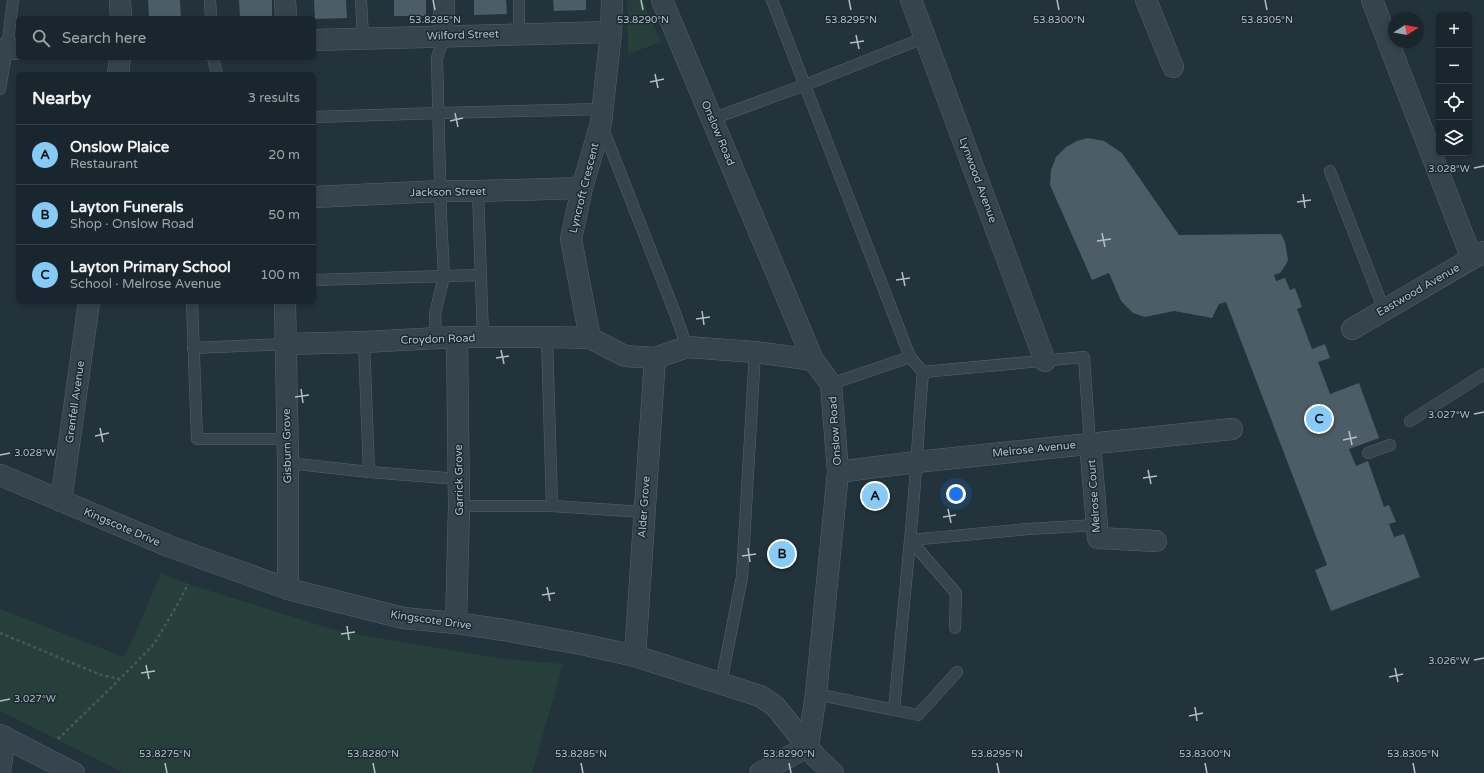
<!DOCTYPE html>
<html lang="en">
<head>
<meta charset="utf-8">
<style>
  body { margin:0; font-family:"Varela Round",sans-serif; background:#273239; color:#f1f3f6 }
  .controls { position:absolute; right:12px; top:12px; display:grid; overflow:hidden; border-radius:6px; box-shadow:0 2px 6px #0003 }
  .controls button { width:36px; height:36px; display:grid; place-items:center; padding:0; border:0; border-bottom:1px solid #384349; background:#1a262d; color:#f1f3f6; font:20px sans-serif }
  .compass { position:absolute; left:1388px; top:12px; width:36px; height:36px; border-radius:50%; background:#1a262d; box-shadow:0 2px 6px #0003; rotate:79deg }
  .you { position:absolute; left:956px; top:494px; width:14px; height:14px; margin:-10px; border:3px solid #fff; border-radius:50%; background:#1a73e8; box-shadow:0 0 0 6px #1a73e833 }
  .badge { display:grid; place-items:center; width:26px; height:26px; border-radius:50%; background:#86cbf8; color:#111; font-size:13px; font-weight:700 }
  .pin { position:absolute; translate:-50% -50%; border:2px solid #fff; box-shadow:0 1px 4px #0006 }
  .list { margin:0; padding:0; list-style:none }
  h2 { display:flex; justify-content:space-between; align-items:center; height:52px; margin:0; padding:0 16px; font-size:17px }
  h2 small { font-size:13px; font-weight:400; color:#9fa5aa }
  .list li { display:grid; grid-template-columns:26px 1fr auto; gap:12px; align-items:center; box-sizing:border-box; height:60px; padding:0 16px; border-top:1px solid #384349 }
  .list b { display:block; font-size:15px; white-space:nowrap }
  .list p { margin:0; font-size:13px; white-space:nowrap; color:#9fa5aa }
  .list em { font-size:13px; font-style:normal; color:#9fa5aa }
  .icon { flex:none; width:22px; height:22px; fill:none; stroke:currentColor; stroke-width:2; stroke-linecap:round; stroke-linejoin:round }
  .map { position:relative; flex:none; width:1484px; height:773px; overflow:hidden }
  .search { position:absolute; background:#1a262d; box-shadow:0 2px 6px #0003; left:16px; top:16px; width:300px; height:44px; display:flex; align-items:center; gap:10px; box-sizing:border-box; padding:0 14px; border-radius:6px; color:#9fa5aa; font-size:15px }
  .panel { position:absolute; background:#1a262d; box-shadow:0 2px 6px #0003; left:16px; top:72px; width:300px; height:232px; border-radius:6px }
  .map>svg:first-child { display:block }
  .green { fill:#263f3b }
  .building { fill:#4c5d67 }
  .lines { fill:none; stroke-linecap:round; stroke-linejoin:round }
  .service-casing { stroke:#55626a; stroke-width:12 }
  .minor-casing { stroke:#55626a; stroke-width:22 }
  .path { stroke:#445b59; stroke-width:2.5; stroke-dasharray:3 3; stroke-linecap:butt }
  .service { stroke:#36444c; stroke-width:11 }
  .minor { stroke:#36444c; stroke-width:21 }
  .ticks { fill:none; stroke:#b2bfc7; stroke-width:1.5 }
  .labels { text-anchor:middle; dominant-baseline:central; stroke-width:3; stroke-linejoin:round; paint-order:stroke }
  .street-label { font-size:11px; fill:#b2bfc7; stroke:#1c2931 }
  .ticks-label { font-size:10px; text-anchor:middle; fill:#b2bfc7; stroke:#1c2931; stroke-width:3; stroke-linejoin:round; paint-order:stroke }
</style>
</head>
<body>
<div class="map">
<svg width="1484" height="773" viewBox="0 0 1484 773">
  <rect width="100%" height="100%" fill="#23333c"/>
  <g class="green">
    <polygon points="627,0 642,0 661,42 628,54"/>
    <polygon points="161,573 188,584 338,631 497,658 563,664 532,773 124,773 0,711 0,609 124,657 136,632"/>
  </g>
  <g class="building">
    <polygon points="148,0 180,0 181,18 149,18"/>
    <polygon points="239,0 272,0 272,18 240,18"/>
    <polygon points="314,0 346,0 347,18 315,19"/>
    <rect x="394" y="0" width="32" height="16"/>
    <polygon points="474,0 506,0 507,14 474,15"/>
    <polygon points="553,0 586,0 586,10 554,11"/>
    <polygon points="1088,138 1104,141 1122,153 1179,235 1281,234 1285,242 1288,260 1285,266 1280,273 1274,275 1276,281 1285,278 1290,290 1295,288 1302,307 1297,309 1312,349 1325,344 1330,358 1318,362 1330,394 1359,383 1379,438 1349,449 1356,466 1368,461 1384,507 1389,505 1396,522 1389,524 1394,537 1404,534 1420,577 1331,611 1315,570 1327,565 1226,302 1219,304 1212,318 1174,311 1145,317 1133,313 1121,301 1109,273 1092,280 1050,185 1051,170 1056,157 1066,147 1077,141"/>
  </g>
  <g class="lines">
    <g class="service-casing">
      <g id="service">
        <polyline points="210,0 211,18"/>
        <polyline points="361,0 363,38"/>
        <polyline points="519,0 519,33"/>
        <polyline points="772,0 910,357"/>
        <polyline points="213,58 217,74"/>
        <polyline points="0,89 7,49 13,0"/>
        <polyline points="314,117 439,113 603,109"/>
        <polyline points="712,119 805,85 926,37"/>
        <polyline points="602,126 675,313 687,347"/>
        <polyline points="1330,171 1384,310"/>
        <polyline points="478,191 483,338"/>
        <polyline points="314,280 480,275"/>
        <polyline points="192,302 197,439 287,439"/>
        <polyline points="547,337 552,506"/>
        <polyline points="436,338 435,314 444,276 441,217 437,58 444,37"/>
        <polyline points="364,342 369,472"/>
        <polyline points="193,348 286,344"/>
        <path d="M923,372c-5,56 -7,112 -13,168l46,53 -1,35"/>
        <polyline points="831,384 910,357 923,372 1084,357 1090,443"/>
        <polyline points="1410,421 1484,374"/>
        <polyline points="1368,453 1390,445"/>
        <polyline points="288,463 369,472 459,479"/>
        <polyline points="459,506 552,506 644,512"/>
        <polyline points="721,683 742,577 755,352"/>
        <polyline points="816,694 894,710 910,540 1028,529 1097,525"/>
        <polyline points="894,710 918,715 957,672"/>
      </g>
    </g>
    <g class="minor-casing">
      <g id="minor">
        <polyline points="120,0 121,18"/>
        <polyline points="285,0 286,18"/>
        <polyline points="444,0 444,37"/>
        <polyline points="612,0 611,32 601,123 582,188 571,239 590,338 625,356 655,358 687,347 755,352 813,360"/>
        <polyline points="662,0 813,360 831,384 838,472 816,694 808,746 760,773"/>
        <polyline points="911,0 1045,361"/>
        <polyline points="1146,0 1173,67"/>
        <polyline points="1372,0 1472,259"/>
        <polyline points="314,40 611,32"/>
        <polyline points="0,49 18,49"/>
        <polyline points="118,74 120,58"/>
        <polyline points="314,197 441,191 478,191 582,188"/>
        <polyline points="285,302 288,463 288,589"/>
        <polyline points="1352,329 1483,252"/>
        <polyline points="286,344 364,342 457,337 547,337 590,338"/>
        <polyline points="1090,443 1098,538 1156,541"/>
        <polyline points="838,472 916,462 1232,429"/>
        <polyline points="0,475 171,547 288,589 403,618 456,623 504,630 586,645 635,656 760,696 775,706 816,757 833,773"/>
        <polyline points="61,501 89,302"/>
        <polyline points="456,623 459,506 457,337"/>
        <polyline points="635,656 655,358"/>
        <polyline points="0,735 74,773"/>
        <polyline points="0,772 5,737"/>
      </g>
    </g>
    <g class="path">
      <polyline points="0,633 101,675 120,679 154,644 179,602 188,584"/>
      <polyline points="58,739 120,679"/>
    </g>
    <use href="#service" class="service"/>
    <use href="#minor" class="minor"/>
  </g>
  <path class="ticks" d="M433,0l2,10M641,0l2,10M849,0l2,10M1057,0l2,10M1265,0l2,10M856,35l3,14M850,43l14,-2M655,74l3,14M650,82l14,-3M455,113l3,14M450,121l13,-3M1474,168l10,-2M1303,194l2,14M1297,202l14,-2M1102,233l3,14M1097,241l14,-2M902,272l3,14M896,280l14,-2M702,311l2,14M696,319l14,-2M501,350l3,14M496,358l13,-2M301,389l2,14M295,397l14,-2M1474,414l10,-2M100,428l3,14M1349,431l3,14M95,436l14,-3M1343,440l14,-3M0,455l10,-2M1148,470l3,14M1143,478l14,-2M948,509l3,14M943,517l13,-2M748,548l2,14M742,556l14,-2M547,587l3,14M542,595l13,-2M347,626l2,14M341,634l14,-2M1474,660l10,-2M146,665l3,14M1395,668l3,14M141,673l14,-2M1389,677l14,-3M0,701l10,-2M1195,707l2,14M1189,716l14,-3M165,763l2,10M373,763l2,10M581,763l2,10M789,763l2,10M997,763l2,10M1205,763l2,10M1413,763l2,10"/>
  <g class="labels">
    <g class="street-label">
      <text transform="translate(463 35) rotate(-2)">Wilford Street</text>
      <text transform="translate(718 133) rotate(67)">Onslow Road</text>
      <text transform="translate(978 180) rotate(70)">Lynwood Avenue</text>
      <text transform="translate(584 188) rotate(-76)">Lyncroft Crescent</text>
      <text transform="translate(448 192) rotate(-1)">Jackson Street</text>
      <text transform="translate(1418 290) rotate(-30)">Eastwood Avenue</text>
      <text transform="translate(438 339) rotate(-2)">Croydon Road</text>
      <text transform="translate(75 402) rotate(-82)">Grenfell Avenue</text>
      <text transform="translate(835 431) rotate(-94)">Onslow Road</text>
      <text transform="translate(287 446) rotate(-91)">Gisburn Grove</text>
      <text transform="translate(1034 449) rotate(-6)">Melrose Avenue</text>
      <text transform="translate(459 480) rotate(-91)">Garrick Grove</text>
      <text transform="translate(1094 496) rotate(-94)">Melrose Court</text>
      <text transform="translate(644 507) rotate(-86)">Alder Grove</text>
      <text transform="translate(122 527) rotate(23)">Kingscote Drive</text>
      <text transform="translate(431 620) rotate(8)">Kingscote Drive</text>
    </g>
  </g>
  <g class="ticks-label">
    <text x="435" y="23">53.8285°N</text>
    <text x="643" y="23">53.8290°N</text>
    <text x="851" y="23">53.8295°N</text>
    <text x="1059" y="23">53.8300°N</text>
    <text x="1267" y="23">53.8305°N</text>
    <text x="1449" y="172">3.028°W</text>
    <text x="1449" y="418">3.027°W</text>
    <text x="35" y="456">3.028°W</text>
    <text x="1449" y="664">3.026°W</text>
    <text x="35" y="702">3.027°W</text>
    <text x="165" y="757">53.8275°N</text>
    <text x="373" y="757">53.8280°N</text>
    <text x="581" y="757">53.8285°N</text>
    <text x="789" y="757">53.8290°N</text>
    <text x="997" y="757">53.8295°N</text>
    <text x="1205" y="757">53.8300°N</text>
    <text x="1413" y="757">53.8305°N</text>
  </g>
</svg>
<div class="controls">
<button>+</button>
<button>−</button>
<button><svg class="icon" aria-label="locate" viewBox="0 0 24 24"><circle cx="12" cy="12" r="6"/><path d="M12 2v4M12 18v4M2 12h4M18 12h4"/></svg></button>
<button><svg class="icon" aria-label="layers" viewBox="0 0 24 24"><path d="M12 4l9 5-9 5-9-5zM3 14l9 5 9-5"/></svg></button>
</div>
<svg class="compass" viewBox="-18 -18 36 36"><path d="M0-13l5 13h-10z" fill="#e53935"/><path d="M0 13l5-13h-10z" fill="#9fa5aa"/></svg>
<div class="you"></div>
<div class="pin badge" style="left:875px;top:496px">A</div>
<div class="pin badge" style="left:782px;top:554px">B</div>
<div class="pin badge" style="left:1319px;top:419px">C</div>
<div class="search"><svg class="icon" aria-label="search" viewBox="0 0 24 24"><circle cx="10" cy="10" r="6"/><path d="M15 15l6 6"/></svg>Search here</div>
<section class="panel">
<h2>Nearby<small>3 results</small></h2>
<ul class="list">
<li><span class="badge">A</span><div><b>Onslow Plaice</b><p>Restaurant</p></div><em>20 m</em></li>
<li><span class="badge">B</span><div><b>Layton Funerals</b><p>Shop · Onslow Road</p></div><em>50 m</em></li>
<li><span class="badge">C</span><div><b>Layton Primary School</b><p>School · Melrose Avenue</p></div><em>100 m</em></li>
</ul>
</section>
</div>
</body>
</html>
